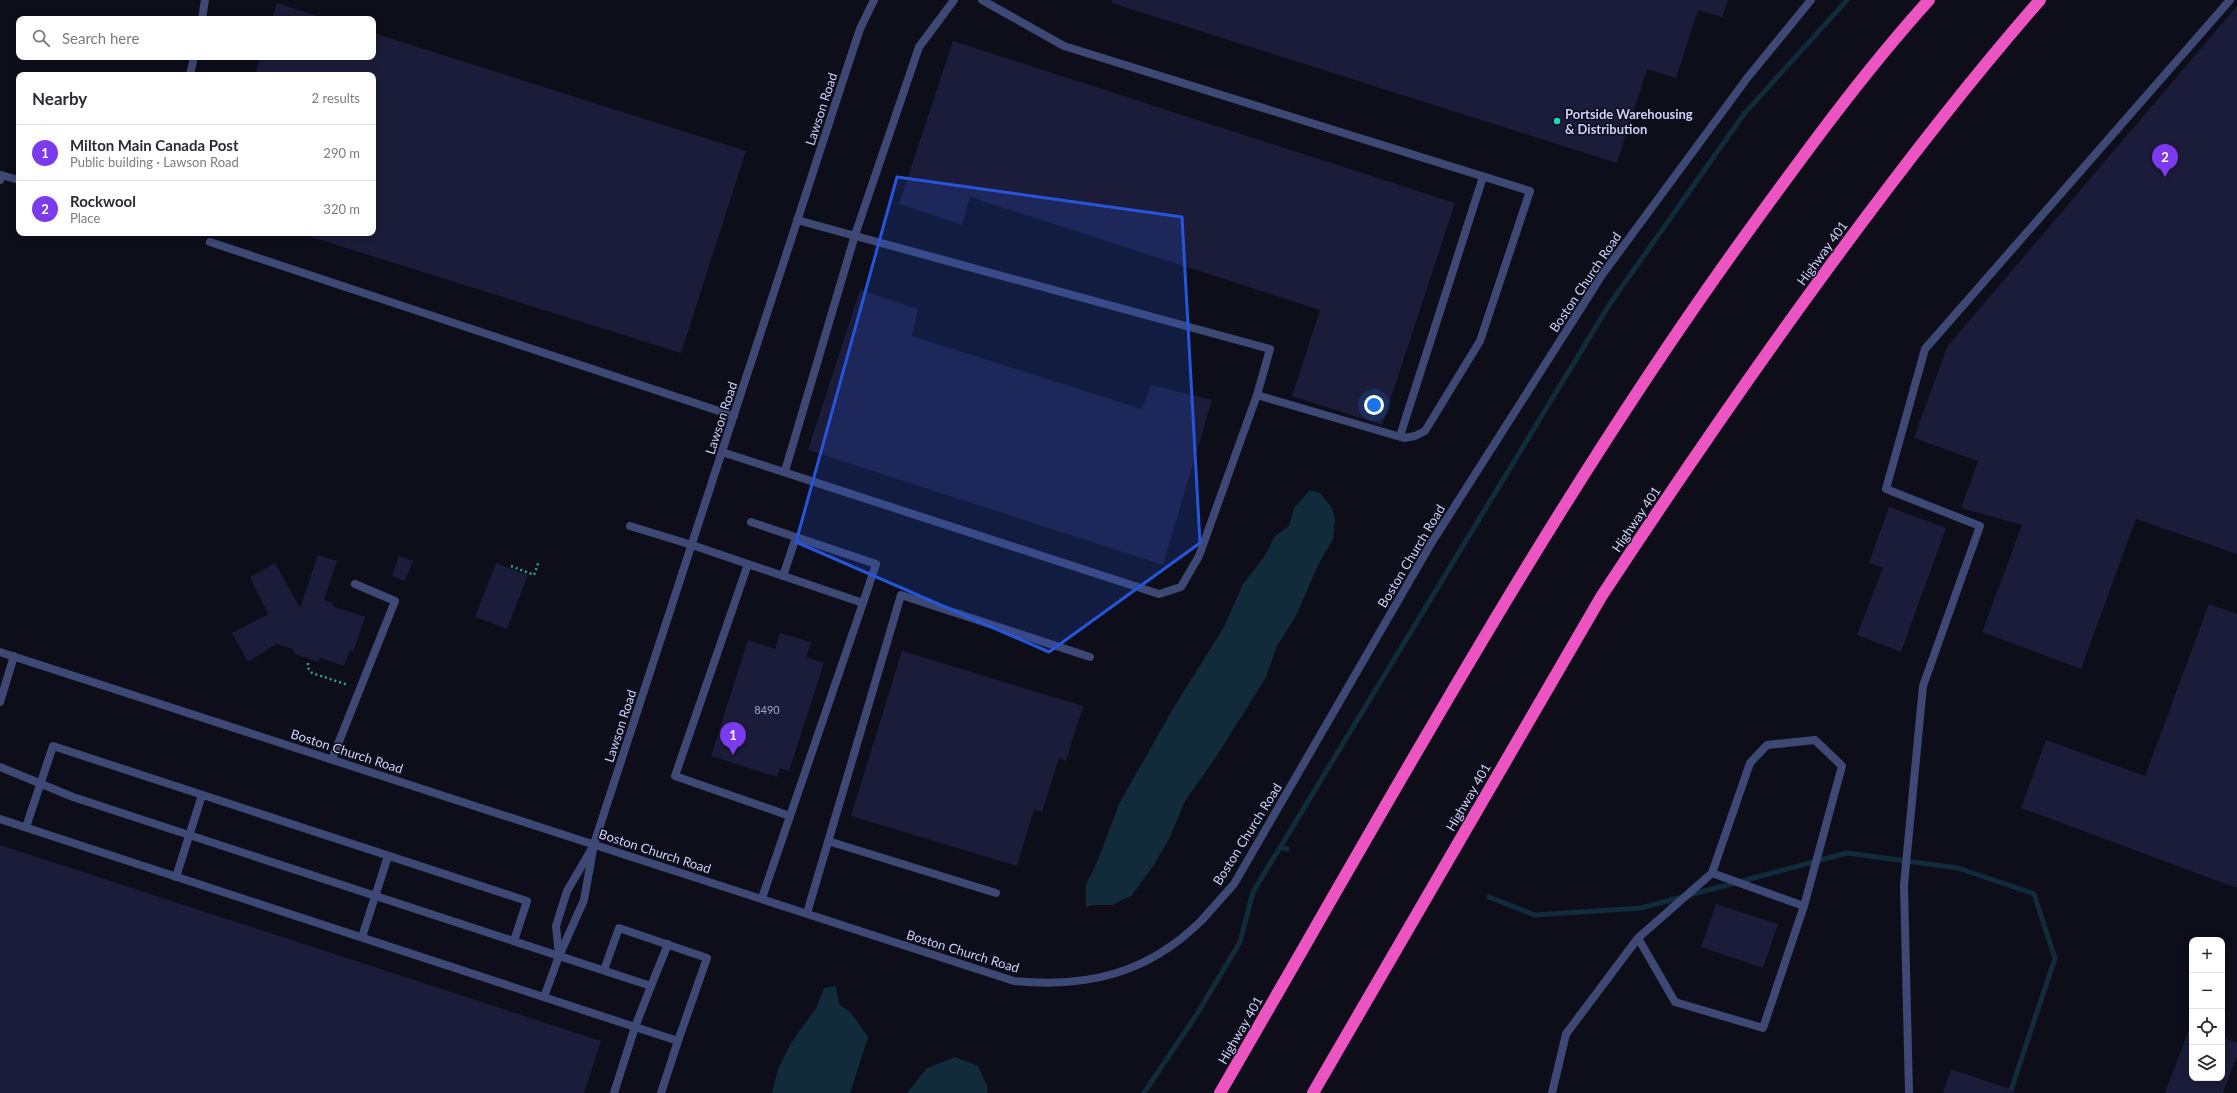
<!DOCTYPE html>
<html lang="en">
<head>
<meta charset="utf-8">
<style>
  body { margin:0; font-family:Lato,sans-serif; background:#f2f2f3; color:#2b2b33 }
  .controls { position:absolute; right:12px; bottom:12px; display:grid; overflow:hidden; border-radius:8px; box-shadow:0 2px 10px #0003 }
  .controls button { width:36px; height:36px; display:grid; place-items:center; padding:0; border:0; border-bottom:1px solid #e1e1e2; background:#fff; color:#2b2b33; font:20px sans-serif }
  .you { position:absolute; left:1374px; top:405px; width:14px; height:14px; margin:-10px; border:3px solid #fff; border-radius:50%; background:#1a73e8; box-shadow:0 0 0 6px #1a73e833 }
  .badge { display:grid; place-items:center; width:26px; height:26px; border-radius:50%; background:#7c3aed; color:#fff; font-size:13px; font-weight:700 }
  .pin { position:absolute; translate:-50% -33px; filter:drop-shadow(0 1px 2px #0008) }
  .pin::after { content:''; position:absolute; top:21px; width:14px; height:12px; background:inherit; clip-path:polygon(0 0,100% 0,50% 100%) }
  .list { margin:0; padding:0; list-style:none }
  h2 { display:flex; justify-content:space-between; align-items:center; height:52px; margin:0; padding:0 16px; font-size:17px }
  h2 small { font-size:13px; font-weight:400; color:#7c7c81 }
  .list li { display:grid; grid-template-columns:26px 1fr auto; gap:12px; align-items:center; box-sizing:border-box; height:56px; padding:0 16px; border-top:1px solid #e1e1e2 }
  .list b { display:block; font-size:15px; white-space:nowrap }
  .list p { margin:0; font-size:13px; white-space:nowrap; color:#7c7c81 }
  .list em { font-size:13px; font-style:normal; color:#7c7c81 }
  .icon { flex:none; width:22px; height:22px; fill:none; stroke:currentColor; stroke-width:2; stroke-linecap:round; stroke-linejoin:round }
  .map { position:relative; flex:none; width:2237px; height:1093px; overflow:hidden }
  .search { position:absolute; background:#fff; box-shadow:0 2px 10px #0003; left:16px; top:16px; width:360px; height:44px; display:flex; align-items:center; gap:10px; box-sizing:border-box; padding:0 14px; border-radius:8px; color:#7c7c81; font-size:15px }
  .panel { position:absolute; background:#fff; box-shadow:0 2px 10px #0003; left:16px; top:72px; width:360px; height:164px; border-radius:8px }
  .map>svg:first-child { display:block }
  .water { fill:#112b3a }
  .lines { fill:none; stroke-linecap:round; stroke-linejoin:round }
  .stream { stroke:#112b3a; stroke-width:5 }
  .building { fill:#1b1c39 }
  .path { stroke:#39a081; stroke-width:2.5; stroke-dasharray:2 3; stroke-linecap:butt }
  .service { stroke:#3d4874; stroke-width:8 }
  .minor { stroke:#3d4874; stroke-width:8 }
  .tertiary { stroke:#3d4874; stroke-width:8 }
  .motorway { stroke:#ec54c1; stroke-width:12 }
  .marked { fill:#2655da; fill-opacity:0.2; stroke:#2655da; stroke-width:3; stroke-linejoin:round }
  .poi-dot { fill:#18d9be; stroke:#0d0e1a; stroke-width:1.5 }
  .labels { text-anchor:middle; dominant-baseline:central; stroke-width:3; stroke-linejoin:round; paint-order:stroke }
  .number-label { font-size:11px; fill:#a0a4c9 }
  .street-label { font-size:13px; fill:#ccd1f9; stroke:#0d0e1a }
  .poi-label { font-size:13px; font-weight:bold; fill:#ccd1f9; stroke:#0d0e1a; text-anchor:start }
</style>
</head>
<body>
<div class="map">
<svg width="2237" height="1093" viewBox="0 0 2237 1093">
  <rect width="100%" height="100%" fill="#0d0e1a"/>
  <g class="water">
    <polygon points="1310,490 1320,493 1332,508 1335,519 1333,539 1318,565 1297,614 1277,646 1265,679 1214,760 1185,801 1170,837 1154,865 1132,895 1112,905 1093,905 1086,907 1086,884 1095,867 1120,802 1174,707 1224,627 1243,584 1264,557 1275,536 1289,526 1294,508"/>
    <polygon points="836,986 839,1004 851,1013 868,1037 850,1093 772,1093 778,1069 791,1043 816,1008 824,988"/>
    <polygon points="955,1057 978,1066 988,1088 987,1093 907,1093 927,1068"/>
  </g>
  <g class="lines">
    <g class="stream">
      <polyline points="1280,847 1287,849"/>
      <polyline points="1489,897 1535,915 1641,908 1847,853 1958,868 2034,894 2055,958 2010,1093"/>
      <polyline points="1144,1093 1197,1014 1240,942 1253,892 1609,305 1744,114 1847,0"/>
    </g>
  </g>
  <g class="building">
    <polygon points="1112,0 1728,0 1722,17 1698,10 1676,78 1647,69 1617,163 1112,3"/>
    <polygon points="277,3 317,16 317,19 272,19"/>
    <polygon points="2237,6 2237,554 2136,519 2081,669 1982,632 2022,525 1961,508 1978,461 1914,438 1947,347"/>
    <polygon points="373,33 746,151 681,353 308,236 308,233 373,233 373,75 255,75 260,57 373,57"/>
    <polygon points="953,41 1455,203 1382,425 1292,396 1320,310 970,197 962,225 899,204"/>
    <polygon points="860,290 918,309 912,336 1142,409 1151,385 1212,400 1163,565 808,450"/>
    <polygon points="1889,507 1946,528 1901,652 1857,635 1883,568 1869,563"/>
    <polygon points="318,555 337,561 324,600 333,603 332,606 365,617 353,652 350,650 344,666 320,658 318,662 295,654 293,649 276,644 248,662 232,633 268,614 250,577 275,563 300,608"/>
    <polygon points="399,556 413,561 405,581 392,576"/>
    <polygon points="496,563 528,575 507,629 475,617"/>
    <polygon points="2209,604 2237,614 2237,888 2021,808 2046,740 2145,776"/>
    <polygon points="780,633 811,642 806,657 824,663 789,771 780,768 777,777 711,756 748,640 775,649"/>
    <polygon points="902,651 1083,706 1066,761 1059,758 1042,812 1034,809 1017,866 851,816"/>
    <polygon points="0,845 601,1041 584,1093 0,1093"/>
    <polygon points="1716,904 1778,924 1763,968 1701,947"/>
    <polygon points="2191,1024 2192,1078 2222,1078 2222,1037 2237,1043 2237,1056 2223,1093 2165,1093"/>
    <polygon points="1951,1069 2015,1091 2014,1093 1943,1093"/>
  </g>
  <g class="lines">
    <g class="path">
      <polyline points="511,566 534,575 539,561"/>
      <polyline points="308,663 308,668 312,673 348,685"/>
    </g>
    <g class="service">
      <polyline points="202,19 205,0"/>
      <polyline points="190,75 194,57"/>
      <polyline points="0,180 1,175 19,180"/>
      <polyline points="797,220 1270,349 1257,395"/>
      <polyline points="210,242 734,416"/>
      <polyline points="1400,436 1483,177"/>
      <polyline points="722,452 1159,594 1181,587 1199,556 1257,395 1404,438 1415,436 1425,431 1480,341 1530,191 1064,46 982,0"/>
      <polyline points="785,471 855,235 919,47 954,0"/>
      <polyline points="751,522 876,564 863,603"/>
      <polyline points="630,526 692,545 863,603 762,898"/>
      <polyline points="748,564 675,776 790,816"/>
      <polyline points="783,576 796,537"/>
      <polyline points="0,702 14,656"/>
      <polyline points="332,759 395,601 355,584"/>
      <polyline points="0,767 73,797 651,986 635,1027 678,1041 661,1093"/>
      <polyline points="0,819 635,1027 614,1093"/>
      <polyline points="26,827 53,746 527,901 514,941"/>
      <polyline points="828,841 996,893"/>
      <polyline points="1712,873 1750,763 1767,745 1815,740 1842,766 1804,906"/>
      <polyline points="176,877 202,795"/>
      <polyline points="807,913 901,595 1090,657"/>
      <polyline points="362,937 388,856"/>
      <polyline points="559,956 556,926 567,891 591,850"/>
      <polyline points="604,970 619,928 707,958 678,1041"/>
      <polyline points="651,986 668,944"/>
      <polyline points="544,997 559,956 584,900 594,844"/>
      <polyline points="1552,1093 1566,1034 1638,938 1712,873 1804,906 1763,1028 1675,1002 1638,938"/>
      <polyline points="1909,1093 1904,885 1923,686 1980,526 1886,489 1925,349 2230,0"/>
    </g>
    <polyline class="minor" points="594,844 846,71 860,29 874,0"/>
    <path class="tertiary" d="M0,652l1014,329c73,7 133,-7 187,-60 11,-12 22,-25 33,-37l198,-342 170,-267 146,-198 63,-77"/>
    <g class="motorway">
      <path d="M1220,1093c169,-291 330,-588 527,-860 58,-80 116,-160 182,-233"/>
      <path d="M1313,1093l288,-496c71,-108 144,-215 220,-319 70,-96 141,-189 219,-278"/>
    </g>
  </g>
  <path class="marked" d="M897,177l285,40 18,326 -151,109 -253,-110z"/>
  <circle class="poi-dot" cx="1557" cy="121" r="4"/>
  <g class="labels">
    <g class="number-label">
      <text x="767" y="709">8490</text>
    </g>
    <g class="street-label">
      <text transform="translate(821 109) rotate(-72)">Lawson Road</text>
      <text transform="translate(1822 253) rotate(-54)">Highway 401</text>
      <text transform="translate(1585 282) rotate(-56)">Boston Church Road</text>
      <text transform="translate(721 418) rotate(-72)">Lawson Road</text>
      <text transform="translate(1636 519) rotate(-56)">Highway 401</text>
      <text transform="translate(1411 556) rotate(-59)">Boston Church Road</text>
      <text transform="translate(620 726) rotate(-72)">Lawson Road</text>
      <text transform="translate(347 751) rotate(18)">Boston Church Road</text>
      <text transform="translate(1468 797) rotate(-60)">Highway 401</text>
      <text transform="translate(1247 834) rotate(-58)">Boston Church Road</text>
      <text transform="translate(655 851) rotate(18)">Boston Church Road</text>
      <text transform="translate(963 951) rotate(17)">Boston Church Road</text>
      <text transform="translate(1240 1030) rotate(-60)">Highway 401</text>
    </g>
    <g class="poi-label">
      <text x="1565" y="114">Portside Warehousing<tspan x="1565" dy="15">&amp; Distribution</tspan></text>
    </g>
  </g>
</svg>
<div class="controls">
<button>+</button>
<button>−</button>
<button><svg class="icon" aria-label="locate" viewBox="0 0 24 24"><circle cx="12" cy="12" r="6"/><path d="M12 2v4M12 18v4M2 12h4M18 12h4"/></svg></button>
<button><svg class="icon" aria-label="layers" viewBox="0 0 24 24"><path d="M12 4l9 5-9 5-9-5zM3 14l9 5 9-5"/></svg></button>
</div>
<div class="you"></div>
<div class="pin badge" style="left:733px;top:755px">1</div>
<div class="pin badge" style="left:2165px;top:177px">2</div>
<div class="search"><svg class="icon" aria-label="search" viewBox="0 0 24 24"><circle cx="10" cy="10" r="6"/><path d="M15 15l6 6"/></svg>Search here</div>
<section class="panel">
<h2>Nearby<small>2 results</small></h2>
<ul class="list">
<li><span class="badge">1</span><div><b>Milton Main Canada Post</b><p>Public building · Lawson Road</p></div><em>290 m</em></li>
<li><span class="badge">2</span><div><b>Rockwool</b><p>Place</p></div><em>320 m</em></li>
</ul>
</section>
</div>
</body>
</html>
